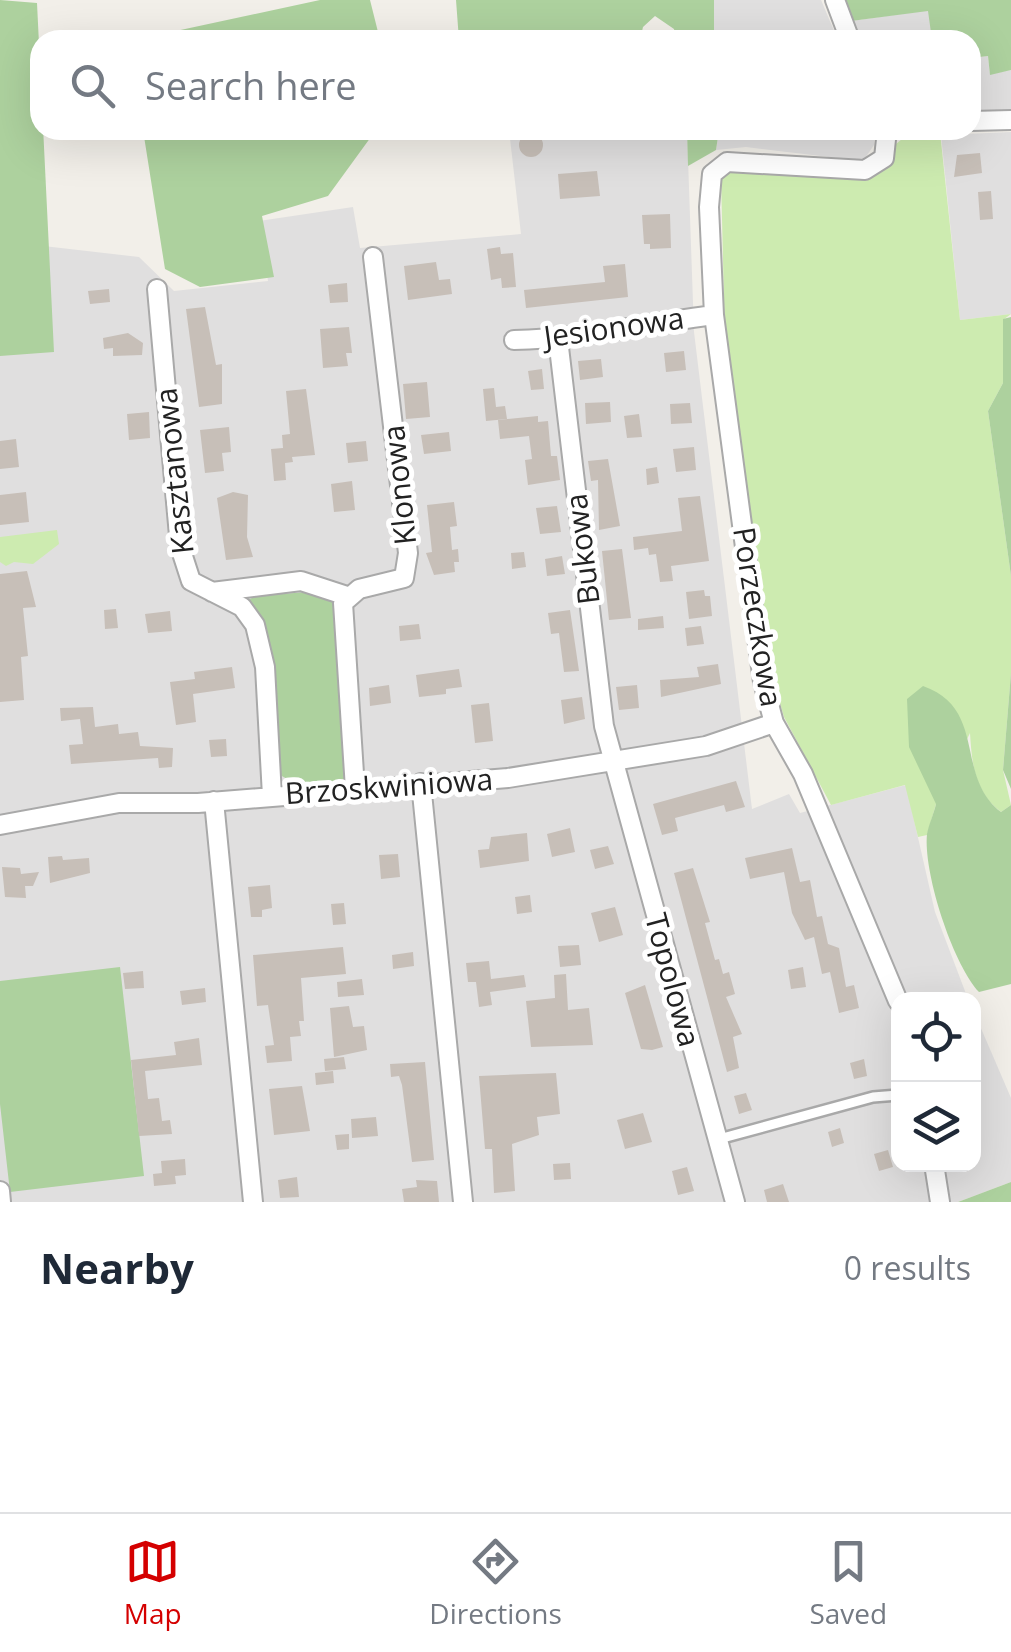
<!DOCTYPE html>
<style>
:root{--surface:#fff;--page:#f6f6f7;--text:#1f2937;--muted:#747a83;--line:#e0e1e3;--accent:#d40000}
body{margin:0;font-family:"Open Sans",sans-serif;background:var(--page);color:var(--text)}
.controls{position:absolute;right:30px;bottom:30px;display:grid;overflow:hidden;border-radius:20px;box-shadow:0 10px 40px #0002}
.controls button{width:90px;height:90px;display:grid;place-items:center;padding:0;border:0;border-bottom:2px solid var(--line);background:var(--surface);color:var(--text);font:50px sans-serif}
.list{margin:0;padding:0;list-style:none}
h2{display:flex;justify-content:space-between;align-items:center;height:130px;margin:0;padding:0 40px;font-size:42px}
h2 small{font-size:32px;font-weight:400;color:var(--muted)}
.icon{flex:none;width:55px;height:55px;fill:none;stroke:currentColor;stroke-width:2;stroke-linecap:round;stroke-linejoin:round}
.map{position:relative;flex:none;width:1011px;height:1202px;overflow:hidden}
.search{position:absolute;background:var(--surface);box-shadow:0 10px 40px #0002;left:30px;right:30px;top:30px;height:110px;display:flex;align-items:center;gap:25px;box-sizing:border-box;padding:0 35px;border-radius:30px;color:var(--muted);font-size:38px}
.sheet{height:310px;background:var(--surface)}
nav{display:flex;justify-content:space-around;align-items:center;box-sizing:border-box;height:140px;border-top:2px solid var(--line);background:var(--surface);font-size:28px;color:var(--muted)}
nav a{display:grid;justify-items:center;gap:5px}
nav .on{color:var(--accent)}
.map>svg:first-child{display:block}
.residential{fill:#e0dfdf}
.grass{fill:#cdebb0}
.forest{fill:#add19e}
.building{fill:#c7bfb8}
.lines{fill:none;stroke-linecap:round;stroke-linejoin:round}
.service-casing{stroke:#a9a9a9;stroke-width:14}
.minor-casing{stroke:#a9a9a9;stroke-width:22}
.service{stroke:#fff;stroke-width:9}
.minor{stroke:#fff;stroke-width:18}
.labels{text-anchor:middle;stroke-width:10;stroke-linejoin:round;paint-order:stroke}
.street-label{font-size:30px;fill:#222;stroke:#fff}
</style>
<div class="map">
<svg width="1011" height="1202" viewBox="0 0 1011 1202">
<rect width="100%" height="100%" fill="#f2efe9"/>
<path class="residential" d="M714 0H821L838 40H714Z
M929 10 932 40H858L851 21Z
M988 56 990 74 1011 70V110L971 112V58Z
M509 130H687L694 332 752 809 789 794 800 813 906 785 935 912 968 999H898V1164H974V1012L1011 1098V1182L958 1202H0V241L139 257 174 291 268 281 259 221 353 207 360 248 521 234Z
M719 130H875L874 145 865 158 854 160 746 147 716 150Z
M1011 132V314L960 320 941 135Z"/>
<path class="grass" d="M940 132 960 320 1011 314 1003 320V383L988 411 1011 576V673L1003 770 1011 805 1001 812C975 792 972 766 970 733L936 804 927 835 918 837 905 785 831 805 784 717 773 679 725 341 721 178 729 168 864 179 893 160 896 144 902 139Z
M57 530 59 544 33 564 14 562 6 566 0 562V537Z"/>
<path class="forest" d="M0 0 37 3 54 352 0 356Z
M320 0H370L380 40H134Z
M456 0H714V40H676L674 29 655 16 643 27 640 40H459Z
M844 0H1011V70L990 75 988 56 971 58V40H932L928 11 851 21Z
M143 130H376L328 196 262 216 274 277 200 287 165 269Z
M687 130H719L716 150 688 166Z
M1011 317V576L988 411 1003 383V319Z
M320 591 330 597 337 613 347 780 305 788 274 772V730L244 602 256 596Z
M1011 673V789L1003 770Z
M923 686C988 709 954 776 1001 812L1011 805V984L979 992C953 964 923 873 927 834 929 824 934 813 936 804L909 747 907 699Z
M120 967 144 1176 10 1192 0 1104V981Z
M1011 1182V1202H958Z"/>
<path class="building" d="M519 145a12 12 0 1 1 24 0a12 12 0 1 1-24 0Z
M980 153 982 173 954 177 957 155Z
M597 171 600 196 560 199 558 174Z
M991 191 993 219 980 220 978 192Z
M670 214 671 248 650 249V244H644L642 215Z
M500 247 501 254 513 253 516 287 502 288 501 278 491 280 487 249Z
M436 262 439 280 450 279 452 294 408 300 404 266Z
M625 264 628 297 526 308 524 290 605 282 603 266Z
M347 283 348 302 330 303 328 285Z
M109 289 110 302 90 304 88 291Z
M205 307 216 365 222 364V404L199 407 186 309Z
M349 327 352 353H346L348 366 323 368 320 329Z
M128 333 143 343 142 355 113 356V348L104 349 103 338Z
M684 351 686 370 666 372 664 353Z
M601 359 603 377 580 380 578 361Z
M542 369 544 389 531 390 528 371Z
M427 382 430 417 406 419 403 384Z
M494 388 496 407 505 406 507 419 486 421 483 389Z
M306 389 315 455 292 457 293 462 285 463 286 480 274 481 271 449 283 448 282 435 290 434 286 391Z
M610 402 611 422 586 424 585 403Z
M690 403 692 423 671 424 670 404Z
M149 412 150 438 129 440 127 414Z
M639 414 642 437 627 438 624 416Z
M538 416V422L548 421 551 456H557L560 480 528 485 525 460 532 459 529 436 500 439 498 420Z
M229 427 231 452 222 453 224 471 205 473 200 430Z
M449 432 451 451 424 454 421 435Z
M16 439 19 467 0 469V441Z
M366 441 368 461 348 463 346 443Z
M694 447 696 470 676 472 673 449Z
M608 459 620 526 599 530 598 480 591 481 588 461Z
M657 467 659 483 647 485 646 469Z
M352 481 355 510 334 512 331 484Z
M26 492 29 522 0 525V495Z
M233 492 248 495 247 537 253 557 226 560 217 498Z
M700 496 709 561 671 566 673 581 660 582 656 554 649 555 648 548 634 550 633 537 682 531 678 498Z
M454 502 457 526 450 527 452 550 458 549 459 562H454L455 572 434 575 426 553 432 552 427 505Z
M557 506 561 532 540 534 536 508Z
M622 549 631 618 609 620 602 551Z
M524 552 526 567 512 569 511 553Z
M562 556 565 574 547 576 545 559Z
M27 571 36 607 23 608 28 656 21 657 24 700 0 702V574Z
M704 590 705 596H710L712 616 689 619 686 592Z
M116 609 118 628 105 629 104 610Z
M570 610 579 671 564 672 559 633 551 634 548 613Z
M170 611 172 631 148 633 145 614Z
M663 616 664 628 638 630V619Z
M419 624 421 639 400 641 399 626Z
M701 626 704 644 687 646 685 628Z
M718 664 721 684 661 697 660 680 699 677 697 667Z
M232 667 235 688 193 694 196 722 176 725 170 682 195 679 194 672Z
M459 669 462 687 446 689V694L419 697 416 675Z
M389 685 391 703 370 706 369 688Z
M637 685 639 708 619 710 616 687Z
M582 697 585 719 564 724 561 700Z
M489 703 493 741 475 743 471 705Z
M93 707 95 727 118 724 119 734 138 732 140 746 173 748 172 767 159 768 158 758 71 764 69 745 83 744 80 719 61 721 60 708Z
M226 739 227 756 211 757 209 740Z
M736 781 745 807 726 812 724 805 675 818 678 831 662 835 653 804Z
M570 828 575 852 552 857 547 834Z
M527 833 529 861 480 868 478 850 489 849 491 837Z
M608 846 614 864 595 869 590 850Z
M792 848 800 882 810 880 817 917 822 916 828 944 839 948 846 987 854 985 859 1008 839 1013 830 972 822 974 814 937 805 940 792 913 784 872 750 879 745 858Z
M398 854 400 877 381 879 379 855Z
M62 856 63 860 89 858 90 873 50 883 48 857Z
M2 867 20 868 21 874 39 872 33 886H25L26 898 5 897Z
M693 868 710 922 705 923 715 960 719 959 723 974 729 972 735 994 726 997 742 1034 733 1037 739 1068 727 1072 674 873Z
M270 885 272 908 262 910V917H251L248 887Z
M530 895 532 912 517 914 515 897Z
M344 903 346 924 333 925 331 904Z
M615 907 623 935 599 942 591 913Z
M579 945 581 965 560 967 558 946Z
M343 947 346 974 301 978 304 1021H299L301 1036 290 1037 292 1061 267 1063 265 1046 274 1045 268 1005 257 1006 253 955Z
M413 952 414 966 393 969 392 955Z
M489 961 491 979 524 975 526 987 490 992 492 1005 479 1007 476 982H468L466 963Z
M803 967 806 987 791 989 788 970Z
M143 971 144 988 125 989 123 973Z
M566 974 568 1010 589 1008 593 1045 531 1047 526 1001 555 998 554 975Z
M362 979 364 995 338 997 337 982Z
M645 985 663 1047 652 1050 641 1049 625 993Z
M205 988 206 1002 182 1005 180 991Z
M349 1006 353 1027 364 1026 367 1050 334 1057 330 1008Z
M199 1038 202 1065 145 1071 148 1099 159 1098 162 1121 170 1120 172 1134 139 1136 131 1060 176 1055 174 1042Z
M344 1057 346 1069 325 1071 324 1059Z
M864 1059 867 1076 854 1079 850 1063Z
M425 1062 434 1160 412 1162 402 1085 399 1076 391 1077 390 1064Z
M333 1071 334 1083 316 1085 315 1073Z
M556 1073 560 1114 537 1117 539 1135 512 1144 515 1191 494 1193 492 1149H485L479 1076Z
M302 1086 310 1131 274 1135 269 1089Z
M746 1093 752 1110 739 1114 734 1096Z
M643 1113 652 1142 625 1149 617 1120Z
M376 1117 378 1136 352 1138 351 1119Z
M840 1128 844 1143 832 1147 828 1132Z
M349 1134V1149L337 1150 335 1135Z
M888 1150 893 1167 879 1171 874 1154Z
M185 1159 186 1175 175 1176 176 1184 154 1186 153 1174 162 1173 161 1161Z
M570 1163 571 1179 554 1180 553 1164Z
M687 1167 694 1191 678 1195 672 1171Z
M297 1177 299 1197 280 1198 278 1180Z
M416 1180 437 1181 439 1202H404L402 1189 417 1187Z
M783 1184 789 1202H767L764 1190Z"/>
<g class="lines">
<g class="service-casing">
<path id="service" d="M719 1139 873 1097 898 1095"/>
</g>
<g class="minor-casing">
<path id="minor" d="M835 0 850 40
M971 121 1011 120
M887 130 884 158 865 170 727 162 712 174 709 207 714 315 763 682 774 723 803 774 898 1001
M157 289 180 547 191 581 242 607 255 625 265 667 272 796
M558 339 604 726 735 1202
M514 340C580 339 648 323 714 315
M212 592 301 581 347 596
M421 783 463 1202
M355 789 343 603 359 589 404 578 408 553 373 257
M214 801 253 1202
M0 825 119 803H198L508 778 706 746 774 723
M934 1164 940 1202
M0 1191 1 1202"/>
</g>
<use href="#service" class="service"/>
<use href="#minor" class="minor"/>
</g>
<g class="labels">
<g class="street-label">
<text transform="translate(614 328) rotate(-8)" y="10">Jesionowa</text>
<text transform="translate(175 471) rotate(-96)" y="10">Kasztanowa</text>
<text transform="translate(400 485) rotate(-96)" y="10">Klonowa</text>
<text transform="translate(583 549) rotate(-97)" y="10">Bukowa</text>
<text transform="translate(757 617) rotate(81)" y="10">Porzeczkowa</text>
<text transform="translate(389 787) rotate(-4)" y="10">Brzoskwiniowa</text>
<text transform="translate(672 980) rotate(75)" y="10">Topolowa</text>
</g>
</g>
</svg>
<div class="controls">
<button><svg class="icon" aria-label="locate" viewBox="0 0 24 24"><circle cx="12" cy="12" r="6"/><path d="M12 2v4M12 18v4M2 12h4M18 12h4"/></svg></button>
<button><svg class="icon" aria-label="layers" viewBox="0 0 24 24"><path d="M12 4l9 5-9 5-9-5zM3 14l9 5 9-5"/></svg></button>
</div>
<div class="search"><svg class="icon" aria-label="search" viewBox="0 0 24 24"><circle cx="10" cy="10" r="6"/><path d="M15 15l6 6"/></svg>Search here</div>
</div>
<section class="sheet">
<h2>Nearby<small>0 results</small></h2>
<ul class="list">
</ul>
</section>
<nav>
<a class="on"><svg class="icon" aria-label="map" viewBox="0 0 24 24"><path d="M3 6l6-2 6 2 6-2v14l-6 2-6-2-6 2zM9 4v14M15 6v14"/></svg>Map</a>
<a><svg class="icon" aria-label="directions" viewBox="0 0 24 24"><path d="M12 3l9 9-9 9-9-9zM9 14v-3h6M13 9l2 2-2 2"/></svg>Directions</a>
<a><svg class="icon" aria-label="saved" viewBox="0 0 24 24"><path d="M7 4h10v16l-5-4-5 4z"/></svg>Saved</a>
</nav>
